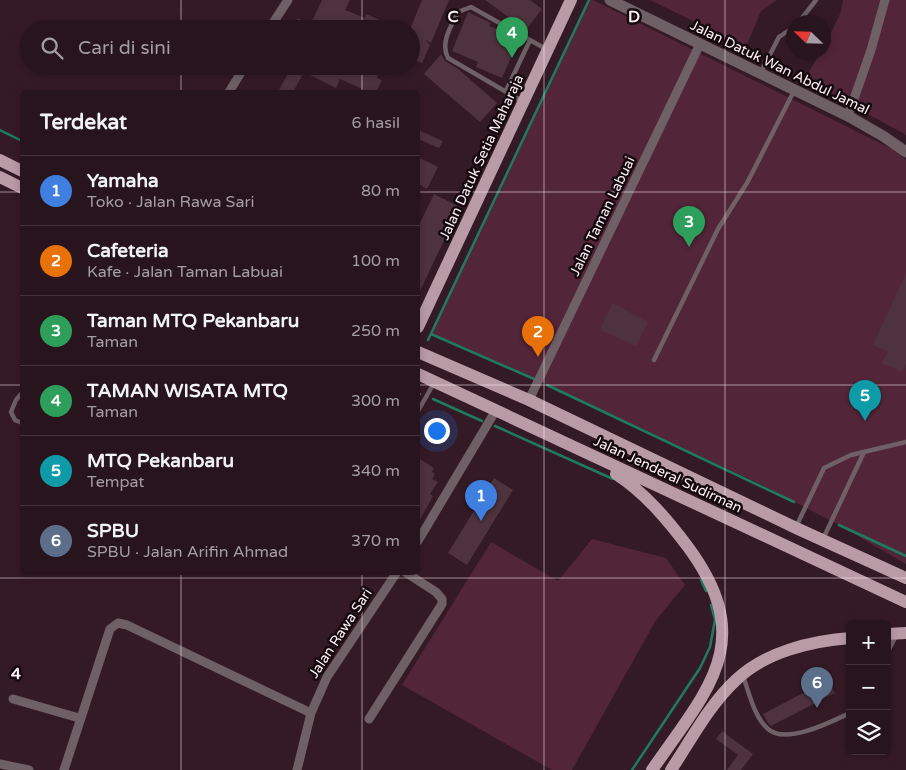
<!DOCTYPE html>
<html lang="id">
<meta charset="utf-8">
<style>
:root{--surface:#27141c;--page:#2f1d25;--text:#f1f3f6;--muted:#a49ea3;--line:#43333b;--accent:#ea580c}
body{margin:0;font-family:"Varela Round",sans-serif;background:var(--page);color:var(--text)}
.controls{position:absolute;right:15px;bottom:15px;display:grid;overflow:hidden;border-radius:8px;box-shadow:0 2px 8px #0003}
.controls button{width:45px;height:45px;display:grid;place-items:center;padding:0;border:0;border-bottom:1px solid var(--line);background:var(--surface);color:var(--text);font:25px sans-serif}
.compass{position:absolute;left:786px;top:15px;width:45px;height:45px;border-radius:50%;background:var(--surface);box-shadow:0 2px 8px #0003;rotate:293deg}
.you{position:absolute;left:436px;top:430px;width:18px;height:18px;margin:-12px;border:4px solid #fff;border-radius:50%;background:#1a73e8;box-shadow:0 0 0 8px #1a73e833}
.badge{display:grid;place-items:center;width:32px;height:32px;border-radius:50%;background:var(--accent);color:#fff;font-size:16px;font-weight:700}
.pin{position:absolute;translate:-50% -41px;filter:drop-shadow(0 1px 2px #0008)}
.pin::after{content:'';position:absolute;top:26px;width:18px;height:15px;background:inherit;clip-path:polygon(0 0,100% 0,50% 100%)}
.list{margin:0;padding:0;list-style:none}
h2{display:flex;justify-content:space-between;align-items:center;height:65px;margin:0;padding:0 20px;font-size:21px}
h2 small{font-size:16px;font-weight:400;color:var(--muted)}
.list li{display:grid;grid-template-columns:32px 1fr auto;gap:15px;align-items:center;box-sizing:border-box;height:70px;padding:0 20px;border-top:1px solid var(--line)}
.list b{display:block;font-size:19px;white-space:nowrap}
.list p{margin:0;font-size:16px;white-space:nowrap;color:var(--muted)}
.list em{font-size:16px;font-style:normal;color:var(--muted)}
.icon{flex:none;width:28px;height:28px;fill:none;stroke:currentColor;stroke-width:2;stroke-linecap:round;stroke-linejoin:round}
.map{position:relative;flex:none;width:906px;height:770px;overflow:hidden}
.search{position:absolute;background:var(--surface);box-shadow:0 2px 8px #0003;left:20px;top:20px;width:400px;height:55px;display:flex;align-items:center;gap:12px;box-sizing:border-box;padding:0 18px;border-radius:28px;color:var(--muted);font-size:19px}
.panel{position:absolute;background:var(--surface);box-shadow:0 2px 8px #0003;left:20px;top:90px;width:400px;height:485px;border-radius:8px}
.map>svg:first-child{display:block}
.green{fill:#532539}
.lines{fill:none;stroke-linecap:round;stroke-linejoin:round}
.stream{stroke:#1e7b5e;stroke-width:2.5}
.building{fill:#4e323d}
.service{stroke:#6e6064;stroke-width:4.5}
.minor{stroke:#6e6064;stroke-width:9}
.tertiary{stroke:#6e6064;stroke-width:11}
.primary{stroke:#b99ba6;stroke-width:12}
.grid{fill:none;stroke:#feeff4;stroke-width:1;stroke-opacity:0.55}
.labels{text-anchor:middle;stroke-width:5;stroke-linejoin:round;paint-order:stroke}
.street-label{font-size:14px;fill:#feeff4;stroke:#14090d}
.grid-label{font-size:16px;text-anchor:middle;font-weight:bold;fill:#feeff4;stroke:#14090d;stroke-width:5;stroke-linejoin:round;paint-order:stroke}
</style>
<div class="map">
<svg width="906" height="770" viewBox="0 0 906 770">
<rect width="100%" height="100%" fill="#341a25"/>
<path class="green" d="M589 0H593L892 149 906 160V564L839 525 764 486 550 386 431 334Z
M650 0H777L761 11 746 47Z
M843 0H906V135L805 79 820 53 824 52V47L841 12Z
M592 539 666 558 685 585 656 620 572 770H552L402 685 491 542 558 581Z"/>
<g class="lines">
<path class="stream" d="M0 130 22 141
M431 334 534 379
M428 340 589 0
M547 385 794 502
M418 393 420 394
M433 399 482 421
M495 426 613 479
M839 525 906 556
M701 580 706 591
M632 770 700 668 710 647 715 620 711 605"/>
</g>
<path class="building" d="M322 0H350L345 10 365 18 366 14 401 29H329L312 21Z
M422 0H449L431 43 425 40 430 45 422 63 411 59 410 29Z
M485 0H530L542 9 526 30Z
M468 12 491 23 489 26 519 39 502 78 476 67 478 62 452 51Z
M297 18 323 29H293Z
M441 54 445 61 457 68 497 103 480 122 424 74Z
M292 66H382L377 78 382 80 376 92H369L340 79 336 88 304 72 293 92H278Z
M418 130 443 141 439 148 418 139Z
M418 157 438 167 427 189 418 184Z
M434 194 460 207 418 295V227Z
M906 273V364L902 372 882 363 888 352 873 345Z
M612 303 648 322 636 346 600 330Z
M420 459 434 468 432 472 435 474 432 479 438 482 430 494 433 496 418 523V463Z
M494 478 513 490 467 565 448 553Z
M828 680 835 693 771 726 768 723 763 714Z
M722 731 753 754 741 770H727L738 755 716 739Z"/>
<g class="lines">
<path class="service" d="M799 22 816 0
M761 72 779 37 794 27
M506 91 530 40
M522 101 448 58C440 43 451 26 458 12L471 7 546 49
M654 360 718 229 747 183 794 91
M22 393 16 400 11 412 15 420 22 423
M418 411 434 383
M796 527 824 468 851 455 906 442
M823 539 864 452
M887 653 896 636
M743 676C749 692 754 717 768 729 786 745 831 722 850 713"/>
<path class="minor" d="M269 29 288 0
M229 92 245 66
M848 116 871 50 885 0
M529 400 700 44
M418 541 496 410
M13 699 79 718
M369 719 442 604V599L436 592 405 572
M0 764 29 770
M64 770 110 629 118 623 127 625 311 713
M297 770 311 713 327 677 397 572"/>
<path class="tertiary" d="M610 0 848 116 883 136 906 152"/>
<path class="primary" d="M0 160 22 171
M0 177 22 188
M418 327 571 0
M418 352 529 400 796 528 906 578
M418 374 906 602
M616 474C645 493 667 519 688 547 758 642 708 689 652 770
M887 634 906 633
M671 770C691 740 709 705 736 680 765 652 811 641 850 638"/>
</g>
<path class="grid" d="M181 0V29M362 0V29M544 0V770M725 0V770M181 66V92M362 66V92M0 192H22M418 192H906M0 385H22M418 385H906M181 572V770M362 572V770M0 578H906"/>
<g class="labels">
<g class="street-label">
<text transform="translate(780 67) rotate(26)" y="5">Jalan Datuk Wan Abdul Jamal</text>
<text transform="translate(481 157) rotate(-65)" y="5">Jalan Datuk Setia Maharaja</text>
<text transform="translate(602 216) rotate(-64)" y="5">Jalan Taman Labuai</text>
<text transform="translate(668 474) rotate(25)" y="5">Jalan Jenderal Sudirman</text>
<text transform="translate(340 633) rotate(-57)" y="5">Jalan Rawa Sari</text>
</g>
</g>
<g class="grid-label">
<text x="453" y="22">C</text>
<text x="634" y="22">D</text>
<text x="16" y="679">4</text>
</g>
</svg>
<div class="controls">
<button>+</button>
<button>−</button>
<button><svg class="icon" aria-label="layers" viewBox="0 0 24 24"><path d="M12 4l9 5-9 5-9-5zM3 14l9 5 9-5"/></svg></button>
</div>
<svg class="compass" viewBox="-18 -18 36 36"><path d="M0-13l5 13h-10z" fill="#e53935"/><path d="M0 13l5-13h-10z" fill="#a49ea3"/></svg>
<div class="you"></div>
<div class="pin badge" style="left:481px;top:521px;background:#3f7fe0">1</div>
<div class="pin badge" style="left:538px;top:357px;background:#e8710a">2</div>
<div class="pin badge" style="left:689px;top:247px;background:#2e9e5b">3</div>
<div class="pin badge" style="left:512px;top:58px;background:#2e9e5b">4</div>
<div class="pin badge" style="left:865px;top:421px;background:#0f9aa8">5</div>
<div class="pin badge" style="left:817px;top:708px;background:#5c6f8a">6</div>
<div class="search"><svg class="icon" aria-label="search" viewBox="0 0 24 24"><circle cx="10" cy="10" r="6"/><path d="M15 15l6 6"/></svg>Cari di sini</div>
<section class="panel">
<h2>Terdekat<small>6 hasil</small></h2>
<ul class="list">
<li><span class="badge" style="background:#3f7fe0">1</span><div><b>Yamaha</b><p>Toko · Jalan Rawa Sari</p></div><em>80 m</em></li>
<li><span class="badge" style="background:#e8710a">2</span><div><b>Cafeteria</b><p>Kafe · Jalan Taman Labuai</p></div><em>100 m</em></li>
<li><span class="badge" style="background:#2e9e5b">3</span><div><b>Taman MTQ Pekanbaru</b><p>Taman</p></div><em>250 m</em></li>
<li><span class="badge" style="background:#2e9e5b">4</span><div><b>TAMAN WISATA MTQ</b><p>Taman</p></div><em>300 m</em></li>
<li><span class="badge" style="background:#0f9aa8">5</span><div><b>MTQ Pekanbaru</b><p>Tempat</p></div><em>340 m</em></li>
<li><span class="badge" style="background:#5c6f8a">6</span><div><b>SPBU</b><p>SPBU · Jalan Arifin Ahmad</p></div><em>370 m</em></li>
</ul>
</section>
</div>
